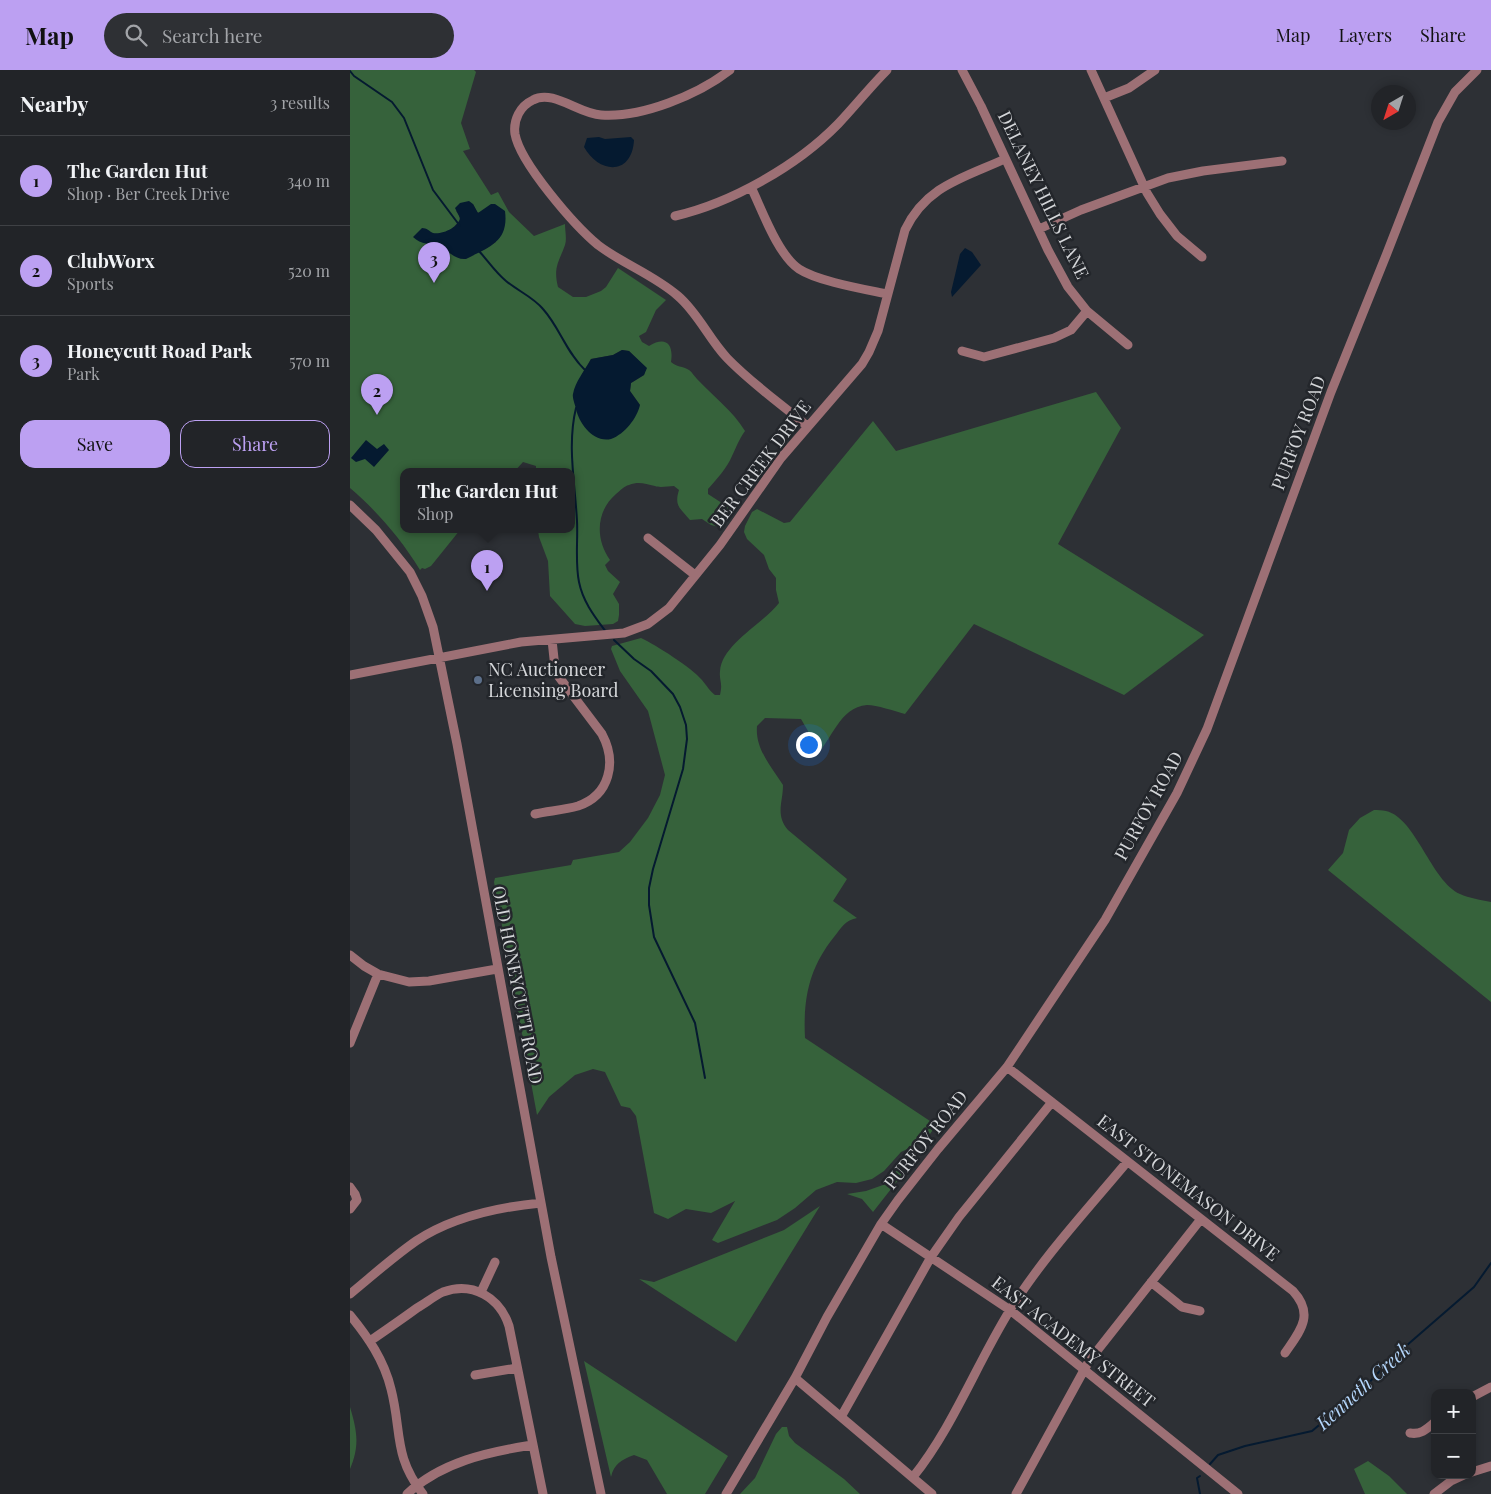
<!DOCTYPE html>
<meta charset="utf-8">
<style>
:root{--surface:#222428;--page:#2e3034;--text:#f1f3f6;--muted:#a2a4a8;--line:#3f4145;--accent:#bca0f2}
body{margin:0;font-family:"Playfair Display",serif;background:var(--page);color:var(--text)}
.controls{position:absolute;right:15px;bottom:15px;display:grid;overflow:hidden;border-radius:10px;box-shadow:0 2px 8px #0003}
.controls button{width:45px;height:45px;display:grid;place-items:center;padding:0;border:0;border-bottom:1px solid var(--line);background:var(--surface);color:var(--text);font:25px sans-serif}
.compass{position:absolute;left:1021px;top:15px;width:45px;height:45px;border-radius:50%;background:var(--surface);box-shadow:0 2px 8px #0003;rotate:219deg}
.you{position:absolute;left:458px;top:674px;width:18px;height:18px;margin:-12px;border:4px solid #fff;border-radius:50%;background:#1a73e8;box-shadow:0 0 0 8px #1a73e833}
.badge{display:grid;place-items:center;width:32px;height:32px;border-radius:50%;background:var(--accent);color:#111;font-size:16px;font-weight:700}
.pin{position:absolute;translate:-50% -41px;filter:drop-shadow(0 1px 2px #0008)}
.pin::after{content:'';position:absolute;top:26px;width:18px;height:15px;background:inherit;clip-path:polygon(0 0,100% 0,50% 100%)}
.popup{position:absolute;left:50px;top:398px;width:175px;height:65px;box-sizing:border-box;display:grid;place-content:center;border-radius:10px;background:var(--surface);filter:drop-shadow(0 1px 4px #0005);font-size:16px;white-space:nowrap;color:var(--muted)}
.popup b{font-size:19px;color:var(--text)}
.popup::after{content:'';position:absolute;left:50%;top:100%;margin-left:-10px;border:10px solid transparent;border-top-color:var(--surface)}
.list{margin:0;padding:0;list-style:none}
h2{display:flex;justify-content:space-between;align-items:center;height:65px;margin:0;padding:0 20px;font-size:21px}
h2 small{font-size:16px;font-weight:400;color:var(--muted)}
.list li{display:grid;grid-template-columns:32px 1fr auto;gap:15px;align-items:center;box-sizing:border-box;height:90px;padding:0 20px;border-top:1px solid var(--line)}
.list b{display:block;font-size:19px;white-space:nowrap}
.list p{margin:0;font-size:16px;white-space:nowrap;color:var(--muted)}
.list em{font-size:16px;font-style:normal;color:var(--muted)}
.actions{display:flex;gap:10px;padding:15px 20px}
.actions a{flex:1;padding:11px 0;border:1px solid var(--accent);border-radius:15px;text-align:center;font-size:18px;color:var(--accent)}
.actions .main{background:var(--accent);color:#111}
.icon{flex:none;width:28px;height:28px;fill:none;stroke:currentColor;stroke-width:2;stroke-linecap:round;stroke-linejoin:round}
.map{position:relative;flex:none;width:1141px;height:1424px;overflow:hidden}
header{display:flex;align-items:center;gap:30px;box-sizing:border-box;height:70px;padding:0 25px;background:var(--accent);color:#111}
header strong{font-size:24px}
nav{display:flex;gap:28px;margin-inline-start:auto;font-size:18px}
.search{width:350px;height:45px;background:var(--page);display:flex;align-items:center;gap:12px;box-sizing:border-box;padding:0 18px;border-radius:28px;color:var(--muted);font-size:19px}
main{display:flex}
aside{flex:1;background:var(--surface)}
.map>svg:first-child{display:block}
.green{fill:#36623b;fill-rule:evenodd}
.water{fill:#051a30}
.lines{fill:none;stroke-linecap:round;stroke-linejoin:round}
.stream{stroke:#051a30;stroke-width:2}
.minor{stroke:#9d7075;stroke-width:9}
.service-dot{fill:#5c6f8a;stroke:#23262b;stroke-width:2}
.labels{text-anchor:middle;stroke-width:5;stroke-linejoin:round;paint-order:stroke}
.street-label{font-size:18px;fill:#d4d6d9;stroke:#23262b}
.poi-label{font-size:18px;fill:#d4d6d9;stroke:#23262b;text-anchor:start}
.water-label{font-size:19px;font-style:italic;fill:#b4d6fb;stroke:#23262b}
</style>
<header>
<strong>Map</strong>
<div class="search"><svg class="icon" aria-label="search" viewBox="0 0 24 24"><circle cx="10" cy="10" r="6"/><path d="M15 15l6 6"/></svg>Search here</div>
<nav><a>Map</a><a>Layers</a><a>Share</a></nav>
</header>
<main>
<aside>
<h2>Nearby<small>3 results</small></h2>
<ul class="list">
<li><span class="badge">1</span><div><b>The Garden Hut</b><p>Shop · Ber Creek Drive</p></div><em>340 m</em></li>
<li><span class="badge">2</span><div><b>ClubWorx</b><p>Sports</p></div><em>520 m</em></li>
<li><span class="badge">3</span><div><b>Honeycutt Road Park</b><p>Park</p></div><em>570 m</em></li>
</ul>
<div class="actions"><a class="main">Save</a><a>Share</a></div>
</aside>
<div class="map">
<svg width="1141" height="1424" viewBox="0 0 1141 1424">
<rect width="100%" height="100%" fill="#2d3035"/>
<path class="green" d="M0 0H124L126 2 111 53 120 79 113 81 141 125 148 122 159 142 184 166 215 154C215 161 217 169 215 175 209 192 203 197 208 217L223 227H236L251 221 256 217 268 198 316 230 306 240 296 262 289 266 292 272 299 276C315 266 324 273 321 292 326 297 333 296 339 300 342 302 344 306 347 309 363 326 383 341 395 361 388 371 387 376 382 386 377 398 367 409 358 419V424L381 439 380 446 369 457 361 455 352 449 340 450C330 438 324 436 329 420L324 416C318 416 310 418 305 416 295 414 289 411 279 415 274 416 270 421 266 424 246 441 245 469 260 490L255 495 258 501 270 512 263 524 269 534V545L268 551 263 554 235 556 225 554 200 526 198 491 189 467 188 460H221V402H186V396L173 392 164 402H53V460H110L81 496 75 499 72 498 70 500C51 469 28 442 0 418ZM123 134 127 142 130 143 133 141 146 172 130 182 103 158 110 150 109 145 106 141ZM272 280 279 281 296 298 294 305 281 313 280 321 290 335 231 306 241 289 263 285Z
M746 322 771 358 708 474 854 565 774 625 624 554 555 644C544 641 527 635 517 635 489 637 482 671 465 686L462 681 458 661 451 649 415 648 407 656C405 679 421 696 433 715 433 733 425 744 438 760L497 809 483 831 507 848C494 851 492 857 484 867 459 898 453 929 455 968L586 1055 576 1070 551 1082 534 1101 522 1109 506 1113 487 1112 466 1120 445 1138 427 1150 368 1173 362 1170 385 1131 361 1143 336 1139 318 1149 304 1143 286 1046 280 1038 271 1036 255 1002 243 999 225 1005 199 1027 187 1045 144 812 145 808 221 795 223 790 269 782 280 772 298 748 310 725 315 705 298 641 270 601 261 579 262 576 291 568C306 575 342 598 352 610 357 616 359 620 365 625H370C373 612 369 611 370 601 372 574 414 553 429 533L426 520V508L419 499 414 485 397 469 394 462 395 456 402 442 407 439 434 453 440 452 523 351 546 381Z
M1024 740C1028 740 1032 740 1036 741 1066 748 1081 811 1110 824 1119 828 1131 830 1141 832V932L978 800 993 783 999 760 1010 748Z
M570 1082 523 1142 512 1129 497 1124 516 1121 533 1115 558 1089Z
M470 1136 386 1272 289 1209 304 1212 434 1160Z
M234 1291 378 1386 355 1424H317L297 1390 284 1385C271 1390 264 1394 261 1407Z
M0 1337C7 1361 10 1375 0 1399Z
M432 1357H437L439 1366 445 1373 494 1409 510 1424H390L405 1408 426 1364Z
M1018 1391 1039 1406 1057 1424H1015L1004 1399Z"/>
<path class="water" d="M249 67 255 69 281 67 284 70C282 106 249 104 234 77L237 68Z
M119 131 123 134 128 143 141 134H145L155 141C159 172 139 177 116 189 105 190 99 181 90 177 81 173 71 175 63 167L72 158C77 158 79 161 83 163 92 165 109 157 110 148L105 138 110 133Z
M615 178 622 182 631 195 602 227 601 222 610 184Z
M272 280 279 281 297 298 294 305 281 313 280 321 290 335C287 348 275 364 261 369 243 373 229 353 226 339 225 334 222 328 223 324 225 312 235 300 241 289L263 285Z
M16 370 27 379 34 374 39 380 24 397 15 389 6 392 1 388Z"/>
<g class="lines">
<path class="stream" d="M0 1 4 6 42 32 54 48 83 120 110 156
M129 181C138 191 146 203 156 211 168 221 183 227 193 239 210 258 216 282 235 300V301
M226 338C217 375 225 413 227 451 228 471 225 493 229 512 233 532 245 547 256 562
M264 570 284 589 301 601 323 624 330 637 336 655 337 669 333 699 303 799 299 818V835L304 867 345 953 355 1008
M860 1394 868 1385 895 1376 962 1361 1015 1317 1041 1289 1124 1217 1141 1193
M850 1406 847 1408 850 1424"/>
<path class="minor" d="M380 0C348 25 291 48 251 45 229 44 203 19 183 30 170 36 163 50 165 64 170 93 225 156 248 175 273 194 304 205 328 226 348 243 359 269 377 288 401 313 431 334 457 356
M612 0 631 36 698 180 718 217 737 241 778 275
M741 0 797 123 810 144 827 166 852 187
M754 28 779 18 805 0
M401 117C412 140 428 185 449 199 467 211 513 219 537 224
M325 146C381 133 447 96 488 54 505 36 520 17 537 0
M689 159 731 140 818 108 853 101 932 91
M612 281 634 287 704 268 721 260 737 241
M0 435 26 460 60 502 72 526 83 557 107 674 201 1187 251 1424
M298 468 345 505
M0 605 171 572 274 563 298 554 319 538 370 475 431 388 512 294 519 282 528 261 555 160C576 116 613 108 655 89
M185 744C199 741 214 740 228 736 260 725 267 692 252 664L209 607 205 598 202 570
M0 885 14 896 28 904 59 912 79 911 147 899
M0 973 28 904
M657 997 943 1221C965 1245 950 1261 935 1283
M0 1117 5 1124 7 1130 0 1139
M531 1154 660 1240 888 1424
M801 1212 832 1237 850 1241
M131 1222 145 1192
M0 1224C22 1206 43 1187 66 1171 102 1147 149 1137 191 1133
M0 1245C18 1267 34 1290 41 1319 52 1361 43 1386 73 1424
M20 1271C36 1260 52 1249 67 1238 76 1233 84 1226 93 1222 123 1211 150 1228 159 1256L193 1424
M125 1305 167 1298
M445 1308 582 1424
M1122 1327 1141 1317
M491 1347 581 1187 609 1147 702 1032
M1060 1363C1071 1365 1077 1359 1085 1352
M1122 1402 1141 1396
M563 1407C603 1357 626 1295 660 1240 693 1187 737 1140 777 1092
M57 1424C91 1392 138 1382 182 1375
M376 1424 445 1308 477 1247 531 1154 548 1130 588 1079 657 997 755 850 827 723 857 659 981 322 1037 183 1088 52 1105 22 1127 0
M666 1424 739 1291 851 1149
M1084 1424 1101 1411 1114 1405"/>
</g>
<circle class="service-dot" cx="128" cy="610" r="5"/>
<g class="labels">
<g class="street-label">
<text transform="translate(693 125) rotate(64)" y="6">DELANEY HILLS LANE</text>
<text transform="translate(949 363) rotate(-69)" y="6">PURFOY ROAD</text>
<text transform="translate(411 394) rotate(-53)" y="6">BER CREEK DRIVE</text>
<text transform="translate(799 736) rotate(-61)" y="6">PURFOY ROAD</text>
<text transform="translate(167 915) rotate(79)" y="6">OLD HONEYCUTT ROAD</text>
<text transform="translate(576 1070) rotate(-51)" y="6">PURFOY ROAD</text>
<text transform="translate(838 1118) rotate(38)" y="6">EAST STONEMASON DRIVE</text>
<text transform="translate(723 1272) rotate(38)" y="6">EAST ACADEMY STREET</text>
</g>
<g class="poi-label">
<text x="138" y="606">NC Auctioneer<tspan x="138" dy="21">Licensing Board</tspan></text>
</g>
<g class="water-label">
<text transform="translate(1013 1316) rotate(-42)" y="7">Kenneth Creek</text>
</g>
</g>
</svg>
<div class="controls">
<button>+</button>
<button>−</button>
</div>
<svg class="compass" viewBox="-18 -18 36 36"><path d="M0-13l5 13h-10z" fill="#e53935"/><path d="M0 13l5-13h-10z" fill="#a2a4a8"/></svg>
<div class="you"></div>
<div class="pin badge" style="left:137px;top:521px">1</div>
<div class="popup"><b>The Garden Hut</b>Shop</div>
<div class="pin badge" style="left:27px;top:345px">2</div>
<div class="pin badge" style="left:84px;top:213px">3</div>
</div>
</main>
